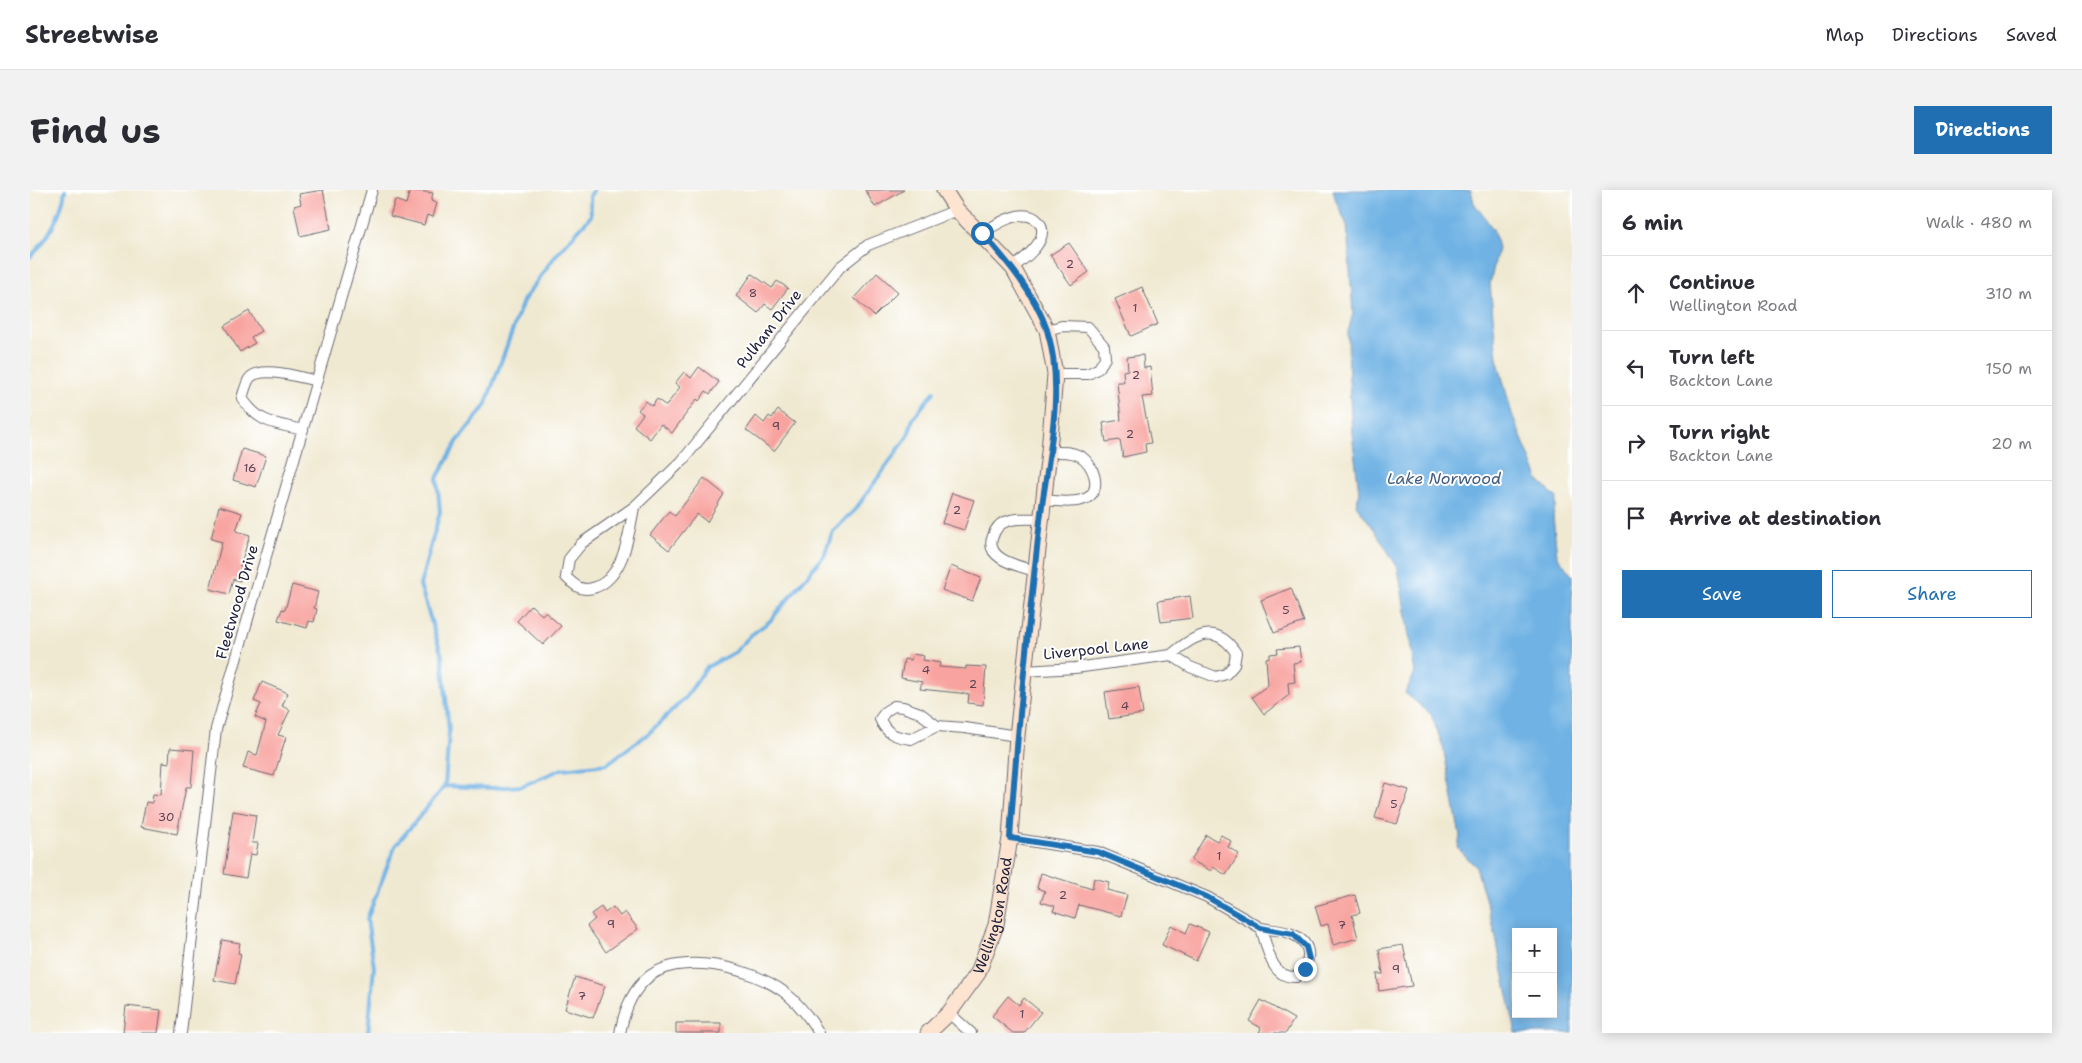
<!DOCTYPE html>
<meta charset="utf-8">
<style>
:root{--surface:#fff;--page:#f2f2f3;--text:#2b2b33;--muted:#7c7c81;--line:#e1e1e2;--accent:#1f6fb2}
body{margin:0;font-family:"Shantell Sans",sans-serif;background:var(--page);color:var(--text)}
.controls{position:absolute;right:15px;bottom:15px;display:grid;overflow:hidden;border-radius:0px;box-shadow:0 2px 12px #0003}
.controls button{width:45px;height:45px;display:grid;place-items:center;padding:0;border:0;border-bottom:1px solid var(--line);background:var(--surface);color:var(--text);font:25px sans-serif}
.stop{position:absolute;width:15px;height:15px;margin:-11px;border:4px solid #1f6fb2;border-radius:50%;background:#fff}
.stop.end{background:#1f6fb2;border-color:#fff;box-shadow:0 1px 5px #0008}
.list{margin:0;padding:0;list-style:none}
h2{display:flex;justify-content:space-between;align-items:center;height:65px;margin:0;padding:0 20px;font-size:21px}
h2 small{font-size:16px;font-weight:400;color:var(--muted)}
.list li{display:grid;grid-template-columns:32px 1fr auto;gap:15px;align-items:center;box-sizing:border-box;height:75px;padding:0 20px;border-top:1px solid var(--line)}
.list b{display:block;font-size:19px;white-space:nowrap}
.list p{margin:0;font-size:16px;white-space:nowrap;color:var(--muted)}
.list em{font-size:16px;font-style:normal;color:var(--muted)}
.actions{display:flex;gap:10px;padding:15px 20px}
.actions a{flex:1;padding:11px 0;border:1px solid var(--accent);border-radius:0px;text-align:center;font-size:18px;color:var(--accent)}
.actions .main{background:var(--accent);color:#fff}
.icon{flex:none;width:28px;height:28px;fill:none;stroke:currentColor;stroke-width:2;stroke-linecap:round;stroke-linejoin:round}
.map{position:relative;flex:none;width:1542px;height:843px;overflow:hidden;border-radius:0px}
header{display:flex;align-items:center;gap:30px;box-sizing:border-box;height:70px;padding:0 25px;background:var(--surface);border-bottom:1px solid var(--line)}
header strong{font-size:24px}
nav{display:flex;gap:28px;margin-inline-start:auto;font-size:18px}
.intro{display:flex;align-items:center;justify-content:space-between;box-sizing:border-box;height:120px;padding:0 30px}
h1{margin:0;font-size:35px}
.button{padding:12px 22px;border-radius:0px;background:var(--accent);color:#fff;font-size:18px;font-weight:700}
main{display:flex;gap:30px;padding:0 30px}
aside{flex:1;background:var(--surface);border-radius:0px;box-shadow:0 2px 12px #0003}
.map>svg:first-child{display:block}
.water{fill:#6fb2e4;stroke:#486a90;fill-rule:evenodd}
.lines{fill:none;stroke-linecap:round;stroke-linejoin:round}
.stream{stroke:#6fb2e4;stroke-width:4}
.building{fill:#f8a39f}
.street-casing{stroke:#6a6870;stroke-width:12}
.secondary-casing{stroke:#6a6870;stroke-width:17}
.street{stroke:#fff;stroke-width:10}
.secondary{stroke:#fde4d1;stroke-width:15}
.route{stroke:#1f6fb2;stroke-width:6}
.labels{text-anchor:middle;stroke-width:4;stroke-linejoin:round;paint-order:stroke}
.number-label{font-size:12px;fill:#584254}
.street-label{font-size:15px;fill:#22223b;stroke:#fff}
.water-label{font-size:16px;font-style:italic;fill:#415c7f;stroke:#fff}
</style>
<header>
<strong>Streetwise</strong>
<nav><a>Map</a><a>Directions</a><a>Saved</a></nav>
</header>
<div class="intro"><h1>Find us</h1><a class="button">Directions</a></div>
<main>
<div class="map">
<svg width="1542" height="843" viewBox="0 0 1542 843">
<rect width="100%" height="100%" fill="#fff"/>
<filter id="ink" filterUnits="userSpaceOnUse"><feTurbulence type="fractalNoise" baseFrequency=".02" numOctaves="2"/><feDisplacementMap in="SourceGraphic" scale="10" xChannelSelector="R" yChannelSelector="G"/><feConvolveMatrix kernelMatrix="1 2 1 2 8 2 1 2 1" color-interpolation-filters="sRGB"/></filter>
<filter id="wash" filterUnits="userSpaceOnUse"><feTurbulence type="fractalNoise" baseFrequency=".0096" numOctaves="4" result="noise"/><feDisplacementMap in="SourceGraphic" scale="20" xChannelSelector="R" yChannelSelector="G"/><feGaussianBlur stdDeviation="1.12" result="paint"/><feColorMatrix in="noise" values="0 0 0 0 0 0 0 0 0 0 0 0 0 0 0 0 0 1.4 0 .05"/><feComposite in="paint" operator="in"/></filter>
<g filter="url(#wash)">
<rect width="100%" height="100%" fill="#f0e9d1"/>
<path class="water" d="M1303 0H1441L1444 13 1463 39 1468 58 1460 94 1467 168 1482 224 1509 291 1527 308 1523 326 1527 366 1542 385V843H1486L1464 739 1446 677 1428 658 1430 646 1413 557 1401 524 1375 503 1385 483 1368 378 1344 339 1326 315 1329 302 1322 243 1319 191 1318 142 1323 123 1317 35 1306 11ZM1486 742H1523V824H1486Z"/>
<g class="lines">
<path class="stream" d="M0 67C17 51 32 24 35 0
M415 596 462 598 492 596 532 579 577 574 619 543 656 507 677 477 705 462 721 445 740 431 794 365 803 341 825 320 878 246 883 228 904 202
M338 843 344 777 337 729 365 656 415 596 419 541 412 466 390 395 410 322 407 288 427 252 455 216 493 111 525 66 561 26 560 6 563 0"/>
</g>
<g id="blocks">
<path class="building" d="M293 0 301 39 270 46 264 16 271 14 269 4Z
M380 0 403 3 401 11 407 13 403 27 397 25 394 35 360 26 365 10 376 14Z
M835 0H874L845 17Z
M1039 53 1059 82 1041 95 1020 65Z
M847 83 868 102 844 126 824 108Z
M722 84 742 98 747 91 758 98 742 119 735 114 728 123 706 106Z
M1112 97 1128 134 1101 146 1085 109Z
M219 121 231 141 221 147 225 153 210 162 194 136Z
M1113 165 1114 178 1120 177 1123 206 1112 207 1121 253 1115 254 1116 262 1093 267 1090 250 1076 252 1073 233 1091 230 1087 192H1094L1093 181 1098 180 1097 167Z
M669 177 689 192 680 204 676 201 669 211 667 209 642 243 631 234 620 249 604 236 613 224 608 220 616 211 622 216 627 209 636 216 650 197 645 193 654 182 661 188Z
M748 220 765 233 744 261 716 240 726 226 734 233 739 226 742 228Z
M212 259 236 266 226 297 203 290Z
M674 288 694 304 677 332 667 324 639 360 620 345 639 321 645 326Z
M922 303 944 310 934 340 912 333Z
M189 316 212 323 206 341 220 345 210 376 213 377 210 391 203 389 199 404 180 399 192 352 181 349Z
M921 376 951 388 942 411 912 400Z
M262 395 288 402 284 418 287 419 284 432 279 431 277 438 248 430 252 419 255 420Z
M1261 398 1274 432 1244 443 1231 410Z
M1160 406 1163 428 1131 432 1128 411Z
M501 415 512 425 515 422 531 436 513 455 487 431Z
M1269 457 1271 472 1263 473 1265 492 1258 493 1259 505 1234 524 1222 507 1238 495 1236 468 1240 467V464L1248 463 1247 459Z
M883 464 894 466 893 470 910 473 909 477 936 479V476L956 477 953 515 938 513 939 504 890 499 892 492 871 488 874 469 881 470Z
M232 492 258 503 252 516 260 520 248 545 256 547 244 586 213 578 218 562 227 565 236 532 225 527 231 514 224 511Z
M1109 497 1113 524 1079 529 1075 502Z
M140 558 164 560 161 597H156L147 644 111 637 116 612 122 613 123 604 131 605 133 572 139 573Z
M1355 593 1379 600 1367 634 1345 628Z
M203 621 226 625 222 653H228L226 665 220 664 216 688 194 684Z
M1176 645 1187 651 1191 645 1201 651 1198 657 1209 664 1196 685 1183 677 1181 681 1161 670Z
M1011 683 1062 699 1064 688 1079 692 1077 700 1097 705 1091 726 1049 715 1045 728 1023 721 1025 716 1011 712 1015 701 1007 698Z
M1325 705 1330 723 1322 725 1328 748 1303 755 1298 734 1291 736 1285 716Z
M571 717 575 723 583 717 590 726 595 722 608 739 576 762 557 736 565 729 561 724Z
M1160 734 1179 742 1166 771 1132 755 1141 735 1156 743Z
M192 750 210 753 208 763 211 764 205 794 184 790Z
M1373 755 1382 796 1349 801 1347 784H1353L1349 759Z
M545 787 575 796 563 828 535 819Z
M978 806 989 815 994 808 1011 822 994 843H983L962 826Z
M1231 810 1264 829 1256 843H1229L1231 838 1219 831Z
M96 816 131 820 128 843H93Z
M646 833H691V843H646Z"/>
</g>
</g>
<g filter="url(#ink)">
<use href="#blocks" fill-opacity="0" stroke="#6a6870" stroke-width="1"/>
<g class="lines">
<g class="street-casing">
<path id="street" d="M952 43C965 35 994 15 1009 32 1013 37 1013 44 1010 50 1005 61 992 70 983 78
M1017 140 1032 136 1058 137 1074 156 1075 168 1069 178 1058 184H1025
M273 240C245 233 229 234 212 208 214 202 216 194 219 189 230 174 272 188 287 191
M1014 310C1028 311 1044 314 1057 308 1073 299 1063 273 1050 266 1040 261 1030 262 1019 262
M604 317C599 344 594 386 566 397 552 402 546 397 536 387L539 369 552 353 604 317 652 271 810 77 838 55 927 20
M1005 381C989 376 953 369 963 346 965 340 969 334 975 332 986 327 999 329 1010 329
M995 481 1045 478 1141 465 1160 477 1186 487 1196 484 1204 475 1206 463C1186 432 1164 445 1141 465
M907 536 881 549C866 547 856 544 850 529L856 521 864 516 873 517 890 523 907 536 935 538 987 546
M980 648 1068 662 1177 707 1231 738C1238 758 1240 788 1266 787 1282 774 1284 754 1262 744 1253 740 1241 740 1231 738
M919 823 941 843
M151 843 186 539 342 0
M590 843C594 824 599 806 614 791 646 758 722 778 754 802 769 813 779 827 789 843"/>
</g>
<g class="secondary-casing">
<g id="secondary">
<path id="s1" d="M898 843 919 823 948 783 966 735 980 648 987 546 1019 262 1025 184 1017 140 983 78 927 20 914 0"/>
</g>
</g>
<use href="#street" class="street"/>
<use href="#secondary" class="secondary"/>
</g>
</g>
<g class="lines" filter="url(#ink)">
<path class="route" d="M952 43C977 71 1005 104 1017 140 1036 201 1017 270 1010 331 998 437 987 543 980 648L1068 662 1177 707 1231 738 1263 744 1276 757 1279 769 1275 779"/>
</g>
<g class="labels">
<g class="number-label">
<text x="1040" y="78">2</text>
<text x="723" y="107">8</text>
<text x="1105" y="122">1</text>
<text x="1106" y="189">2</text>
<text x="746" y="240">9</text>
<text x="1100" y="248">2</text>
<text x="220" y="282">16</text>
<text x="927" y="324">2</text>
<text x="1256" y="424">5</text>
<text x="896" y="484">4</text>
<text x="943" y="498">2</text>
<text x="1095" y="520">4</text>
<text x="1364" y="618">5</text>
<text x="136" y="631">30</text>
<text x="1189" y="670">1</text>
<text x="1033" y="709">2</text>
<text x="581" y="738">9</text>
<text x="1312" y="739">7</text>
<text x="1366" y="783">9</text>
<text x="552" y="810">7</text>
<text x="992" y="828">1</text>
</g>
<g class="street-label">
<text transform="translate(739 139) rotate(-52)" y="5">Pulham Drive</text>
<text transform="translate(207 412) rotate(-74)" y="5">Fleetwood Drive</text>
<text transform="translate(1066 459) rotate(-6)" y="5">Liverpool Lane</text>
<text dy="5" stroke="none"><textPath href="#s1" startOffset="138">Wellington Road</textPath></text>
</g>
<g class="water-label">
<text x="1414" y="294">Lake Norwood</text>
</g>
</g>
</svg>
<div class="controls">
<button>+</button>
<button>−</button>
</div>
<div class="stop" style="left:952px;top:43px"></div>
<div class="stop end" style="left:1275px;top:779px"></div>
</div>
<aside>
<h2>6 min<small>Walk · 480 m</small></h2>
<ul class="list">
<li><svg class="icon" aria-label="ahead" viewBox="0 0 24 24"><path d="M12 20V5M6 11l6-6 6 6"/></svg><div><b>Continue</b><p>Wellington Road</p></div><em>310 m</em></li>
<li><svg class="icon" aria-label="left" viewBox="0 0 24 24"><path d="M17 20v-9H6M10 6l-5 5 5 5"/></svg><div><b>Turn left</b><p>Backton Lane</p></div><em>150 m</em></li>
<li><svg class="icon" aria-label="right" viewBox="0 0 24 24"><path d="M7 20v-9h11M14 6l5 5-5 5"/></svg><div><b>Turn right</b><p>Backton Lane</p></div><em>20 m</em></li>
<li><svg class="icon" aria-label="arrive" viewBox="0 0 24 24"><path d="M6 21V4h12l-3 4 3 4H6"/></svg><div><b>Arrive at destination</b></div></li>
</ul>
<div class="actions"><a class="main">Save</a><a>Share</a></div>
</aside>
</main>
